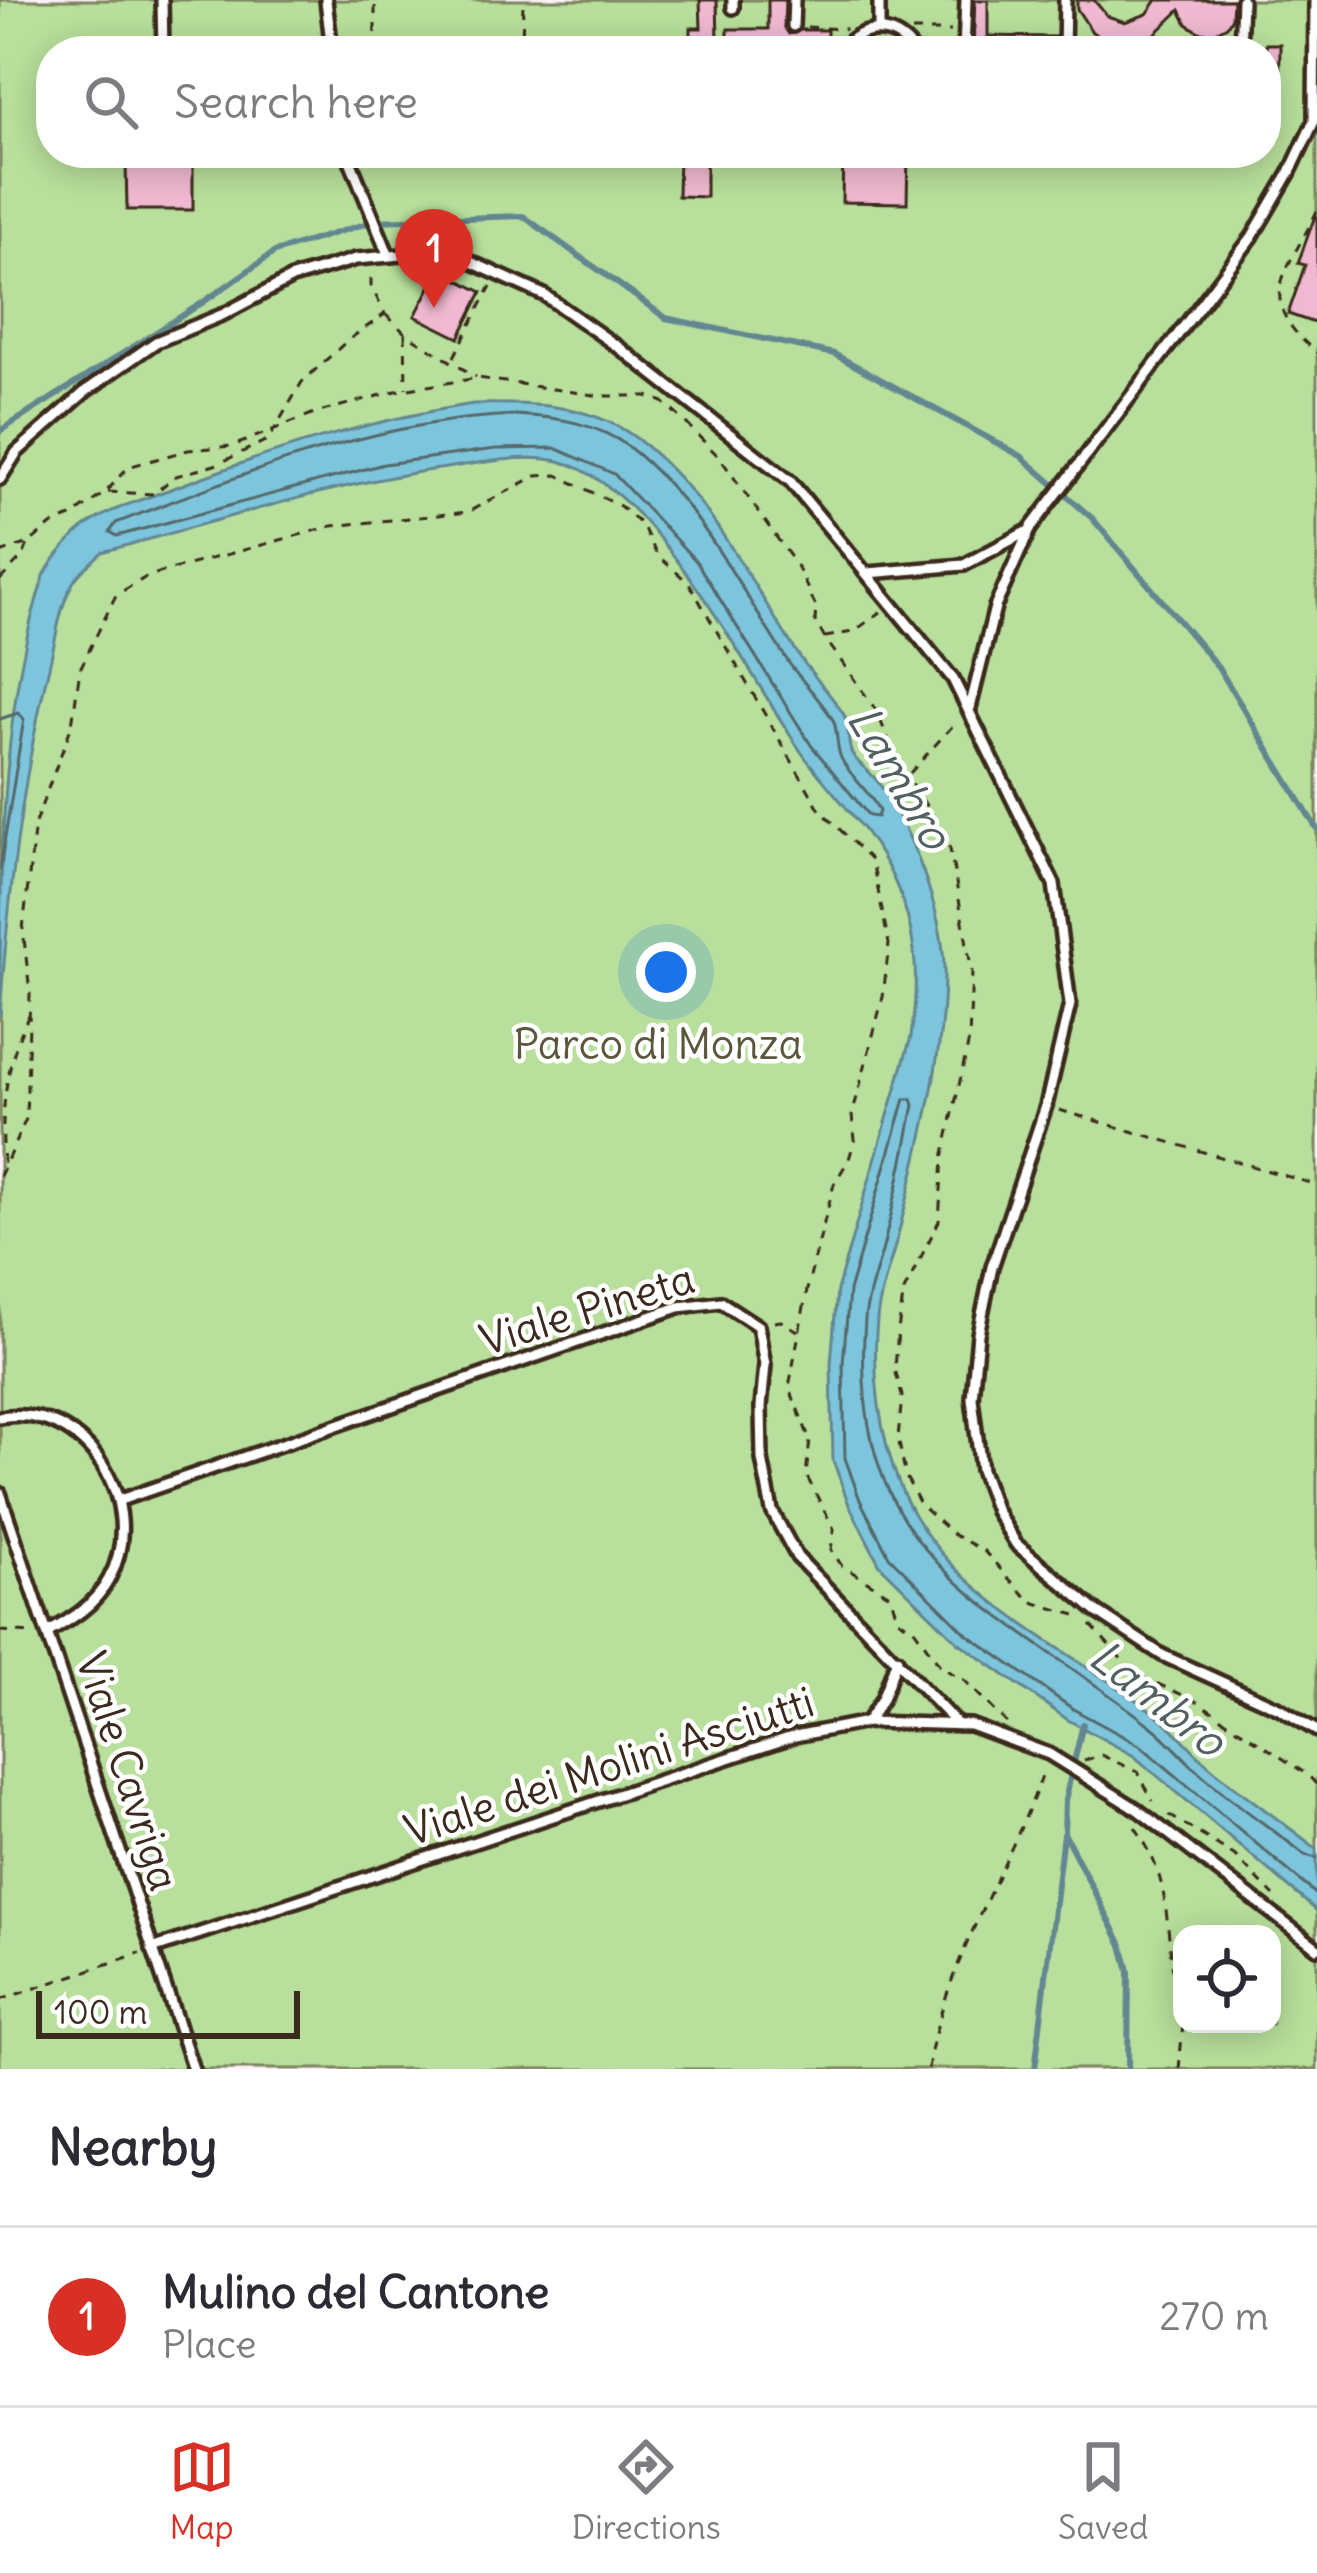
<!DOCTYPE html>
<style>
:root{--surface:#fff;--page:#f2f2f3;--text:#2b2b33;--muted:#7c7c81;--line:#e1e1e2;--accent:#d93025}
body{margin:0;font-family:Delius,sans-serif;background:var(--page);color:var(--text)}
.controls{position:absolute;right:36px;bottom:36px;display:grid;overflow:hidden;border-radius:24px;box-shadow:0 6px 30px #0003}
.controls button{width:108px;height:108px;display:grid;place-items:center;padding:0;border:0;border-bottom:3px solid var(--line);background:var(--surface);color:var(--text);font:60px sans-serif}
.scale{position:absolute;left:36px;bottom:30px;width:264px;box-sizing:border-box;padding-left:12px;border:6px solid #3b2a1e;border-top:0;font-size:33px;line-height:42px;white-space:nowrap;color:#3b2a1e;-webkit-text-stroke:9px #fff;paint-order:stroke}
.you{position:absolute;left:666px;top:972px;width:42px;height:42px;margin:-30px;border:9px solid #fff;border-radius:50%;background:#1a73e8;box-shadow:0 0 0 18px #1a73e833}
.badge{display:grid;place-items:center;width:78px;height:78px;border-radius:50%;background:var(--accent);color:#fff;font-size:39px;font-weight:700}
.pin{position:absolute;translate:-50% -99px;filter:drop-shadow(0 3px 6px #0008)}
.pin::after{content:'';position:absolute;top:63px;width:42px;height:36px;background:inherit;clip-path:polygon(0 0,100% 0,50% 100%)}
.list{margin:0;padding:0;list-style:none}
h2{display:flex;justify-content:space-between;align-items:center;height:156px;margin:0;padding:0 48px;font-size:51px}
h2 small{font-size:39px;font-weight:400;color:var(--muted)}
.list li{display:grid;grid-template-columns:78px 1fr auto;gap:36px;align-items:center;box-sizing:border-box;height:180px;padding:0 48px;border-top:3px solid var(--line)}
.list b{display:block;font-size:45px;white-space:nowrap}
.list p{margin:0;font-size:39px;white-space:nowrap;color:var(--muted)}
.list em{font-size:39px;font-style:normal;color:var(--muted)}
.icon{flex:none;width:66px;height:66px;fill:none;stroke:currentColor;stroke-width:2;stroke-linecap:round;stroke-linejoin:round}
.map{position:relative;flex:none;width:1317px;height:2069px;overflow:hidden}
.search{position:absolute;background:var(--surface);box-shadow:0 6px 30px #0003;left:36px;right:36px;top:36px;height:132px;display:flex;align-items:center;gap:30px;box-sizing:border-box;padding:0 42px;border-radius:48px;color:var(--muted);font-size:45px}
.sheet{height:336px;background:var(--surface)}
nav{display:flex;justify-content:space-around;align-items:center;box-sizing:border-box;height:168px;border-top:3px solid var(--line);background:var(--surface);font-size:33px;color:var(--muted)}
nav a{display:grid;justify-items:center;gap:6px}
nav .on{color:var(--accent)}
.map>svg:first-child{display:block}
.green{fill:#b8df9b;stroke:#7a845c;stroke-width:3;fill-rule:evenodd}
.water{fill:#7dc5dd;stroke:#638791;stroke-width:3}
.lines{fill:none;stroke-linecap:round;stroke-linejoin:round}
.shore{stroke:#55686a;stroke-width:3}
.stream{stroke:#638791;stroke-width:6}
.building{fill:#f0b9d1;stroke:#3b2a1e;stroke-width:3}
.lane-casing{stroke:#3b2a1e;stroke-width:18}
.path{stroke:#3b2a1e;stroke-width:3;stroke-dasharray:9 9;stroke-linecap:butt}
.lane{stroke:#fff;stroke-width:9}
.labels{text-anchor:middle;stroke-width:9;stroke-linejoin:round;paint-order:stroke}
.park-label{font-size:42px;fill:#5a573d;stroke:#fff}
.street-label{font-size:42px;fill:#3b2a1e;stroke:#fff}
.water-label{font-size:45px;font-style:italic;fill:#526061;stroke:#fff}
</style>
<div class="map">
<svg width="1317" height="2069" viewBox="0 0 1317 2069">
<rect width="100%" height="100%" fill="#fcf1f6"/>
<filter id="ink" filterUnits="userSpaceOnUse"><feTurbulence type="fractalNoise" baseFrequency=".00833" numOctaves="2"/><feDisplacementMap in="SourceGraphic" scale="24" xChannelSelector="R" yChannelSelector="G"/><feConvolveMatrix kernelMatrix="1 2 1 2 8 2 1 2 1" color-interpolation-filters="sRGB"/></filter>
<g filter="url(#ink)">
<path class="green" d="M0 0H1317V2069H0ZM51 51H1266V153H51ZM1182 1934H1272V2024H1182Z"/>
<path class="water" d="M473 404C529 403 590 403 636 438 710 494 749 582 800 657 809 671 840 705 845 717 849 728 847 743 852 754 858 764 871 772 878 782 910 826 943 912 944 967 945 1053 921 1144 900 1227 893 1257 880 1289 877 1319 872 1375 879 1434 900 1486 943 1595 1070 1648 1158 1716 1175 1729 1189 1747 1205 1762 1240 1793 1280 1820 1317 1849V1911L1134 1756 1068 1720 958 1642 880 1565 849 1505 833 1460 831 1364 837 1290 911 1037C919 981 918 930 893 878 872 830 832 795 802 753 748 676 647 467 546 459 513 456 479 463 446 468 329 484 216 522 102 552 94 560 83 569 76 578 61 600 57 633 51 658 22 776 8 895 0 1017 0 876 0 705 44 576 50 563 66 544 77 533 104 509 143 500 176 487 274 450 369 420 473 404Z"/>
<g class="lines">
<path class="shore" d="M516 415C556 417 598 423 630 448 701 504 740 590 789 663 800 679 828 708 834 722 838 733 836 747 841 758 850 777 870 791 879 811L877 817 869 816 811 745 696 561 614 474 555 448 496 449 384 464 117 536 110 532 116 523C247 473 375 420 516 415Z
M0 719 18 713 24 719 0 869
M1317 1858 1305 1855C1270 1827 1230 1801 1197 1770 1181 1756 1168 1739 1151 1726 990 1600 847 1562 865 1319 867 1295 877 1271 883 1248 895 1200 905 1153 914 1105L912 1099H905L849 1291 843 1364 845 1458 860 1500 889 1556 967 1634 1073 1709 1141 1746 1317 1895"/>
<path class="stream" d="M0 431 202 303 275 252 374 221 523 216 666 318 834 354 1021 456 1092 518 1218 667 1317 829
M1083 1724 1065 1800 1064 1833 1122 1945 1129 1971 1128 2069
M1035 2069 1063 1834"/>
</g>
<path class="building" d="M700 0H717L718 42H709V51H691V28H701Z
M768 0H785L784 27 789 34 801 30H827V51H799V43L728 42V29H768Z
M975 0H988V36L1055 37V51H973Z
M1077 0H1094L1107 16 1125 22 1147 14 1157 0H1233L1232 17 1227 26 1214 33 1199 32 1187 24 1180 10 1150 39 1124 45 1105 41 1092 32 1077 9Z
M1266 44H1280L1279 128H1266Z
M679 153H706V197L678 196Z
M843 153H908L907 203 842 202Z
M126 162H193V210H127Z
M1315 216 1317 217V324L1288 314 1305 265 1298 263Z
M439 270 482 292 459 338 415 316Z"/>
<g class="lines">
<g class="lane-casing">
<path id="lane" d="M162 0 163 51
M326 0 332 51
M733 8V0
M793 26 794 0
M879 30V0
M840 51C862 24 893 24 914 51
M964 51 966 0
M1064 51 1065 0
M1240 51 1242 0
M347 153 388 254
M0 479 17 452 86 391 156 342 224 314 292 278 356 259 425 253 471 262 544 295 621 349 790 481 953 679 1054 884 1070 1004 1046 1106 992 1267 978 1334 972 1398 981 1470 996 1511 1016 1544 1097 1612 1162 1655 1279 1708 1317 1731
M868 573 964 565 1026 532
M970 708 995 607 1030 529 1252 237 1290 172 1314 121 1315 0
M0 1417C87 1402 149 1505 109 1579 95 1605 72 1619 47 1633
M0 1493 193 2069
M120 1500 679 1307 721 1302 758 1326 765 1365 761 1407 762 1459 772 1511 797 1557 958 1725
M867 1722 882 1699 897 1659
M152 1949 795 1736 867 1722 970 1725 1049 1754 1137 1809 1317 1948"/>
</g>
<path class="path" d="M807 27 846 29
M912 31H951
M375 51V0
M522 51 523 0
M1317 211C1287 274 1251 298 1317 353
M386 315 405 333 476 377
M405 333 406 388
M454 357 491 286
M108 492 153 494 176 476 218 464 269 439 302 382 348 340 385 314 371 286V274
M0 553 29 543 51 525 71 517 106 492 128 467 188 450 233 446 312 414 396 391 478 378 601 396H647L663 402 686 423 720 458 797 566 816 607 815 621 824 637 876 710 899 765 937 822 950 849 972 972 969 1040 943 1158 939 1221 904 1291 898 1330 895 1369 902 1396 898 1438 906 1477 921 1506 954 1535 984 1551 1022 1593 1035 1603 1079 1616
M0 580 23 556 28 544
M825 637 853 632 881 612
M910 773 956 722
M1059 1110 1317 1185
M4 1163C0 1111 6 1061 29 1015
M0 1176 26 1119 30 993 23 929 35 823 72 725 80 669 116 595 148 576 332 526 468 512 536 476 557 475 620 506 642 525 657 555 689 583 820 810 872 861 889 944 883 997 852 1116 855 1139 849 1159 834 1184 808 1285 789 1387 810 1440 806 1475 834 1529 831 1550 842 1566 890 1595 898 1619 915 1630 941 1667 964 1680 1007 1723
M774 1322 781 1321 798 1331
M1091 1625 1134 1673 1198 1702 1309 1776 1317 1785
M0 1631 33 1633
M1084 1761 1101 1755 1138 1772 1153 1801
M1169 1815 1234 1855 1274 1896
M1135 1827C1166 1873 1165 1903 1171 1956 1173 1976 1179 1994 1182 2014
M0 2000 140 1953
M928 2069C944 1962 1009 1870 1044 1770
M1179 2069 1183 2024"/>
<use href="#lane" class="lane"/>
</g>
</g>
<g class="labels">
<g class="park-label">
<text x="658" y="1059">Parco di Monza</text>
</g>
<g class="street-label">
<text transform="translate(587 1309) rotate(-17)" y="15">Viale Pineta</text>
<text transform="translate(609 1766) rotate(-18)" y="15">Viale dei Molini Asciutti</text>
<text transform="translate(128 1771) rotate(72)" y="15">Viale Cavriga</text>
</g>
<g class="water-label">
<text transform="translate(900 777) rotate(59)" y="16">Lambro</text>
<text transform="translate(1158 1698) rotate(38)" y="16">Lambro</text>
</g>
</g>
</svg>
<div class="controls">
<button><svg class="icon" aria-label="locate" viewBox="0 0 24 24"><circle cx="12" cy="12" r="6"/><path d="M12 2v4M12 18v4M2 12h4M18 12h4"/></svg></button>
</div>
<div class="scale">100 m</div>
<div class="you"></div>
<div class="pin badge" style="left:434px;top:308px">1</div>
<div class="search"><svg class="icon" aria-label="search" viewBox="0 0 24 24"><circle cx="10" cy="10" r="6"/><path d="M15 15l6 6"/></svg>Search here</div>
</div>
<section class="sheet">
<h2>Nearby<small></small></h2>
<ul class="list">
<li><span class="badge">1</span><div><b>Mulino del Cantone</b><p>Place</p></div><em>270 m</em></li>
</ul>
</section>
<nav>
<a class="on"><svg class="icon" aria-label="map" viewBox="0 0 24 24"><path d="M3 6l6-2 6 2 6-2v14l-6 2-6-2-6 2zM9 4v14M15 6v14"/></svg>Map</a>
<a><svg class="icon" aria-label="directions" viewBox="0 0 24 24"><path d="M12 3l9 9-9 9-9-9zM9 14v-3h6M13 9l2 2-2 2"/></svg>Directions</a>
<a><svg class="icon" aria-label="saved" viewBox="0 0 24 24"><path d="M7 4h10v16l-5-4-5 4z"/></svg>Saved</a>
</nav>
